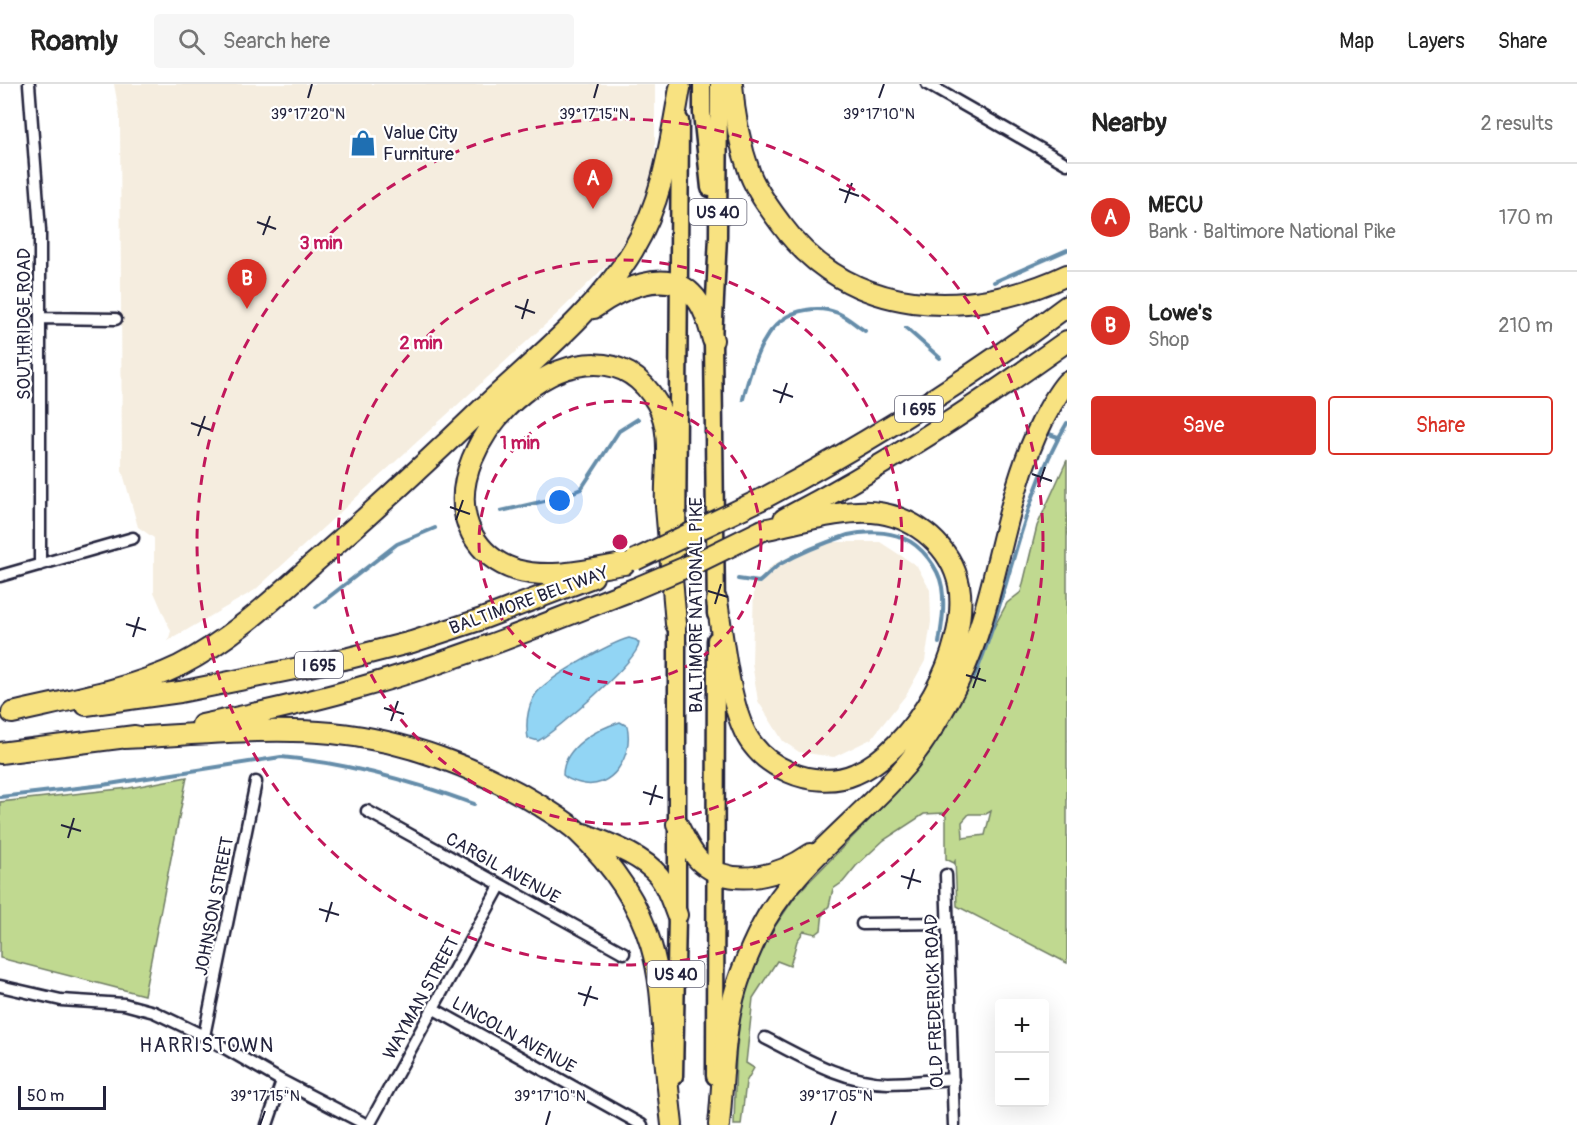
<!DOCTYPE html>
<meta charset="utf-8">
<style>
:root{--surface:#fff;--page:#f6f6f6;--text:#222;--muted:#767676;--line:#e0e0e0;--accent:#d93025}
body{margin:0;font-family:Pangolin,sans-serif;background:var(--page);color:var(--text)}
.controls{position:absolute;right:18px;bottom:18px;display:grid;overflow:hidden;border-radius:6px;box-shadow:0 6px 24px #0002}
.controls button{width:54px;height:54px;display:grid;place-items:center;padding:0;border:0;border-bottom:2px solid var(--line);background:var(--surface);color:var(--text);font:30px sans-serif}
.scale{position:absolute;left:18px;bottom:15px;width:88px;box-sizing:border-box;padding-left:6px;border:3px solid #22223b;border-top:0;font-size:16px;line-height:21px;white-space:nowrap;color:#22223b;-webkit-text-stroke:4px #fff;paint-order:stroke}
.you{position:absolute;left:560px;top:417px;width:21px;height:21px;margin:-15px;border:4px solid #fff;border-radius:50%;background:#1a73e8;box-shadow:0 0 0 9px #1a73e833}
.badge{display:grid;place-items:center;width:39px;height:39px;border-radius:50%;background:var(--accent);color:#fff;font-size:20px;font-weight:700}
.pin{position:absolute;translate:-50% -50px;filter:drop-shadow(0 2px 3px #0008)}
.pin::after{content:'';position:absolute;top:32px;width:21px;height:18px;background:inherit;clip-path:polygon(0 0,100% 0,50% 100%)}
.list{margin:0;padding:0;list-style:none}
h2{display:flex;justify-content:space-between;align-items:center;height:78px;margin:0;padding:0 24px;font-size:26px}
h2 small{font-size:20px;font-weight:400;color:var(--muted)}
.list li{display:grid;grid-template-columns:39px 1fr auto;gap:18px;align-items:center;box-sizing:border-box;height:108px;padding:0 24px;border-top:2px solid var(--line)}
.list b{display:block;font-size:22px;white-space:nowrap}
.list p{margin:0;font-size:20px;white-space:nowrap;color:var(--muted)}
.list em{font-size:20px;font-style:normal;color:var(--muted)}
.actions{display:flex;gap:12px;padding:18px 24px}
.actions a{flex:1;padding:14px 0;border:2px solid var(--accent);border-radius:6px;text-align:center;font-size:21px;color:var(--accent)}
.actions .main{background:var(--accent);color:#fff}
.icon{flex:none;width:33px;height:33px;fill:none;stroke:currentColor;stroke-width:2;stroke-linecap:round;stroke-linejoin:round}
.map{position:relative;flex:none;width:1067px;height:1041px;overflow:hidden}
header{display:flex;align-items:center;gap:36px;box-sizing:border-box;height:84px;padding:0 30px;background:var(--surface);border-bottom:2px solid var(--line)}
header strong{font-size:28px}
nav{display:flex;gap:33px;margin-inline-start:auto;font-size:21px}
.search{width:420px;height:54px;background:var(--page);display:flex;align-items:center;gap:15px;box-sizing:border-box;padding:0 21px;border-radius:6px;color:var(--muted);font-size:22px}
main{display:flex}
aside{flex:1;background:var(--surface)}
.map>svg:first-child{display:block}
.built{fill:#f5eddf}
.green{fill:#c0d990;stroke:#717e66;stroke-width:1.5;fill-rule:evenodd}
.water{fill:#92d5f4;stroke:#658daa;stroke-width:1.5}
.lines{fill:none;stroke-linecap:round;stroke-linejoin:round}
.stream{stroke:#658daa;stroke-width:4}
.street-casing{stroke:#22223b;stroke-width:15}
.primary-casing{stroke:#22223b;stroke-width:21}
.highway-casing{stroke:#22223b;stroke-width:24}
.street{stroke:#fff;stroke-width:10}
.primary{stroke:#f8e281;stroke-width:16}
.highway{stroke:#f8e281;stroke-width:20}
.highway-bridge-casing{stroke:#22223b;stroke-width:24;stroke-linecap:butt}
.highway-bridge{stroke:#f8e281;stroke-width:20}
.ticks{fill:none;stroke:#22223b;stroke-width:2}
.ring{fill:none;stroke:#c2185b;stroke-width:3;stroke-dasharray:10 8}
.labels{text-anchor:middle;stroke-width:4.5;stroke-linejoin:round;paint-order:stroke}
.shield{fill:#fff;stroke:#646476;stroke-width:1.5}
.shield-label{font-size:16px;font-weight:bold;fill:#22223b}
.poi-label{font-size:18px;fill:#22223b;stroke:#fff;text-anchor:start}
.street-label{font-size:18px;fill:#22223b;stroke:#fff}
.neighbourhood-label{font-size:20px;letter-spacing:1.5px;fill:#22223b;stroke:#fff}
.ticks-label{font-size:15px;text-anchor:middle;fill:#22223b;stroke:#fff;stroke-width:4.5;stroke-linejoin:round;paint-order:stroke}
.centre{fill:#c2185b;stroke:#fff;stroke-width:3}
.ring-label{font-size:18px;text-anchor:middle;font-weight:bold;fill:#c2185b;stroke:#fff;stroke-width:4.5;stroke-linejoin:round;paint-order:stroke}
</style>
<header>
<strong>Roamly</strong>
<div class="search"><svg class="icon" aria-label="search" viewBox="0 0 24 24"><circle cx="10" cy="10" r="6"/><path d="M15 15l6 6"/></svg>Search here</div>
<nav><a>Map</a><a>Layers</a><a>Share</a></nav>
</header>
<main>
<div class="map">
<svg width="1067" height="1041" viewBox="0 0 1067 1041">
<rect width="100%" height="100%" fill="#fff"/>
<filter id="ink" filterUnits="userSpaceOnUse"><feTurbulence type="fractalNoise" baseFrequency=".0167" numOctaves="2"/><feDisplacementMap in="SourceGraphic" scale="12" xChannelSelector="R" yChannelSelector="G"/><feConvolveMatrix kernelMatrix="1 2 1 2 8 2 1 2 1" color-interpolation-filters="sRGB"/></filter>
<g filter="url(#ink)">
<path class="built" d="M114 0H655V66L651 94 635 140 627 156 609 179 558 229 255 506 168 557 171 547 154 508V454L138 443 122 386 120 33Z
M822 458H880L917 482 930 506 931 538 925 577 906 611 871 655 834 673 799 668 783 657 758 617 752 579 754 501 774 480Z"/>
<path class="green" d="M1067 376V879L957 822 955 777 954 779 946 775V733L944 729 924 730 884 756 856 782 843 798 833 805 829 822 823 828 821 846 816 850 804 847 797 857 790 882 777 877 753 914 746 979 754 984 746 998 741 1041H734L736 973 741 923 756 870 797 810 879 726 927 669 1007 519 1021 508 1037 442ZM991 727 985 751 963 754 962 738 969 730H986Z
M187 693 144 911 0 874V718L129 704Z"/>
<path class="water" d="M629 554 636 556 639 559C638 577 556 647 538 657L528 654C525 638 528 617 540 605 556 590 608 560 629 554Z
M620 638 627 642C634 671 612 708 580 699 573 697 568 696 563 691 563 663 597 645 620 638Z"/>
<g class="lines">
<path class="stream" d="M994 198 1067 166
M906 244 940 274
M743 315C752 280 765 232 806 226 816 224 828 225 838 229 847 233 856 241 865 247
M1046 349 1058 353
M501 427 562 413 581 405 619 347 638 335
M738 495 759 498C766 493 772 485 780 480 800 469 827 458 848 451 864 447 888 447 903 454 921 461 939 484 942 503 945 522 942 540 939 559
M316 523 397 460 435 444
M973 596C1009 513 1020 417 1067 339
M0 713 103 701 281 673C348 679 412 697 474 720"/>
<g class="street-casing">
<path id="street" d="M29 0 40 146V481
M927 0 1067 80
M42 234 116 235
M0 492 133 454
M367 727 624 869
M946 791 954 1041
M862 840 947 839
M0 902 61 916 124 920 154 928 204 952 282 997 367 1041
M434 925 642 1041
M204 952 256 698
M765 954C804 974 843 998 888 999 909 999 932 996 953 995
M267 1041 282 997
M369 1041 500 802"/>
</g>
<g class="primary-casing">
<path id="primary" d="M702 0V29L710 104
M677 464 680 37
M716 530 713 256 718 152 719 0
M674 992 677 831V529
M715 992 716 556"/>
</g>
<g class="highway-casing">
<path id="highway" d="M732 0C734 30 740 62 750 90 757 108 770 125 781 140 850 234 969 237 1067 191
M594 224C619 206 665 183 692 210 704 221 709 241 713 256
M764 414C870 358 971 294 1067 222
M784 435C884 383 976 322 1067 257
M624 480C590 485 551 496 516 486 497 480 482 468 472 450 425 358 594 209 657 319 674 349 664 390 666 423 669 462 673 501 676 540
M717 517C723 554 730 634 753 661 762 673 775 682 789 688 809 697 835 699 855 690 915 665 970 565 959 501 951 463 917 435 880 429 848 423 796 439 763 446
M86 621 180 608 349 574 412 558 479 536 593 493
M12 629C63 617 132 605 179 582 230 556 271 518 313 480 372 429 428 377 484 323 535 275 597 226 633 166 663 116 670 60 680 4
M202 641C255 630 307 619 358 604 452 578 543 541 634 505
M124 654C193 651 264 643 332 649 405 656 479 684 541 722 553 730 567 738 578 748 611 779 638 817 651 861 661 894 662 926 664 960 666 987 669 1014 672 1041
M0 669 135 652
M677 740C684 753 691 770 702 779 734 806 781 791 811 770
M584 750C609 760 642 771 659 792 668 804 672 818 677 831
M719 1041C723 1001 723 959 732 920 737 897 747 873 757 852 787 788 847 746 893 696 920 667 941 633 958 598 999 515 1001 419 1043 336 1050 323 1057 309 1067 298"/>
</g>
<use href="#street" class="street"/>
<use href="#primary" class="primary"/>
<use href="#highway" class="highway"/>
<g class="highway-bridge-casing">
<path id="highway-bridge" d="M635 476 764 414
M634 505 698 478 763 446"/>
</g>
<use href="#highway-bridge" class="highway-bridge"/>
</g>
</g>
<path class="ticks" d="M308 14 312 0M594 14 598 0M879 14 884 0M839 105 859 112M845 119 852 99M257 138 276 145M263 151 270 132M515 222 535 229M522 235 528 215M773 306 793 313M780 319 787 299M191 339 211 346M198 352 205 332M1032 390 1052 397M1038 403 1045 383M450 423 470 430M456 436 463 416M708 507 728 513M715 520 721 500M126 540 146 546M133 553 139 533M966 591 986 597M973 604 980 584M384 624 404 630M391 637 398 617M643 708 663 714M650 721 656 701M61 741 81 747M68 754 74 734M901 792 921 798M908 805 914 785M319 825 339 831M326 838 332 818M578 909 598 915M584 922 591 902M260 1041 265 1027M546 1041 550 1027M831 1041 836 1027"/>
<g class="ring">
<circle cx="620" cy="458" r="141"/>
<circle cx="620" cy="458" r="282"/>
<circle cx="620" cy="458" r="423"/>
</g>
<defs>
<g id="shop-bare" transform="scale(2.07)"><path d="M-5-2.5h2.3a2.7 3.5 0 0 1 5.4 0H5L5.5 6h-11ZM-1.5-2.5h3a1.5 2.3 0 0 0-3 0Z" fill="#1f6fb2" stroke="#fff" stroke-width="2.5" paint-order="stroke"/></g>
</defs>
<g fill-rule="evenodd">
<use href="#shop-bare" x="363" y="59"/>
</g>
<g class="labels">
<g class="shield">
<rect x="689.5" y="115" width="57" height="26" rx="4.5"/>
<rect x="895" y="312" width="48" height="26" rx="4.5"/>
<rect x="295" y="568" width="48" height="26" rx="4.5"/>
<rect x="647.5" y="877" width="57" height="26" rx="4.5"/>
</g>
<g class="shield-label">
<text x="718" y="134">US 40</text>
<text x="919" y="331">I 695</text>
<text x="319" y="587">I 695</text>
<text x="676" y="896">US 40</text>
</g>
<g class="poi-label">
<text x="383" y="55">Value City<tspan x="383" dy="21">Furniture</tspan></text>
</g>
<g class="street-label">
<text transform="translate(24 240) rotate(-90)" y="6">SOUTHRIDGE ROAD</text>
<text transform="translate(529 516) rotate(-20)" y="6">BALTIMORE BELTWAY</text>
<text transform="translate(696 521) rotate(-90)" y="6">BALTIMORE NATIONAL PIKE</text>
<text transform="translate(503 784) rotate(29)" y="6">CARGIL AVENUE</text>
<text transform="translate(214 822) rotate(-79)" y="6">JOHNSON STREET</text>
<text transform="translate(421 914) rotate(-61)" y="6">WAYMAN STREET</text>
<text transform="translate(934 917) rotate(-92)" y="6">OLD FREDERICK ROAD</text>
<text transform="translate(514 951) rotate(29)" y="6">LINCOLN AVENUE</text>
</g>
<g class="neighbourhood-label">
<text x="207" y="968">HARRISTOWN</text>
</g>
</g>
<g class="ticks-label">
<text x="308" y="35">39°17'20"N</text>
<text x="594" y="35">39°17'15"N</text>
<text x="879" y="35">39°17'10"N</text>
<text x="265" y="1017">39°17'15"N</text>
<text x="550" y="1017">39°17'10"N</text>
<text x="836" y="1017">39°17'05"N</text>
</g>
<circle cx="620" cy="458" r="9" class="centre"/>
<g class="ring-label">
<text x="321" y="165">3 min</text>
<text x="421" y="265">2 min</text>
<text x="520" y="365">1 min</text>
</g>
</svg>
<div class="controls">
<button>+</button>
<button>−</button>
</div>
<div class="scale">50 m</div>
<div class="you"></div>
<div class="pin badge" style="left:593px;top:125px">A</div>
<div class="pin badge" style="left:247px;top:225px">B</div>
</div>
<aside>
<h2>Nearby<small>2 results</small></h2>
<ul class="list">
<li><span class="badge">A</span><div><b>MECU</b><p>Bank · Baltimore National Pike</p></div><em>170 m</em></li>
<li><span class="badge">B</span><div><b>Lowe's</b><p>Shop</p></div><em>210 m</em></li>
</ul>
<div class="actions"><a class="main">Save</a><a>Share</a></div>
</aside>
</main>
